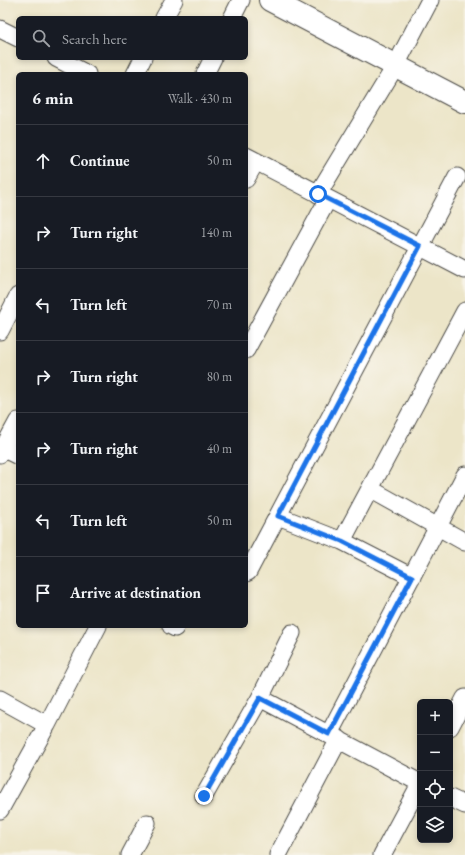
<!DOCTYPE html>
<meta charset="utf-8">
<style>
:root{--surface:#171b24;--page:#20242c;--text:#f1f3f6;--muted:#9ea1a6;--line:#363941}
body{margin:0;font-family:"EB Garamond",serif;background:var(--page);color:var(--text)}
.controls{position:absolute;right:12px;bottom:12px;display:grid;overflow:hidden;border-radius:6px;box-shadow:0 2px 6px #0003}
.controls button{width:36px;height:36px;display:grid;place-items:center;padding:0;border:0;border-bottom:1px solid var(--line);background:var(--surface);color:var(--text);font:20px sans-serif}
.stop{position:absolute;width:12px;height:12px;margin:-9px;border:3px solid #1a73e8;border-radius:50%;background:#fff}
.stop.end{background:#1a73e8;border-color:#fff;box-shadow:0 1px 4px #0008}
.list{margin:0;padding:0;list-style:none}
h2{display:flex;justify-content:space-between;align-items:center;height:52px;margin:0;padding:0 16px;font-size:17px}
h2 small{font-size:13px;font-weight:400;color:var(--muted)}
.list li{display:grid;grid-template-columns:26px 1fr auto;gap:12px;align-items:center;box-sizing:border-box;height:72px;padding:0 16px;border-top:1px solid var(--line)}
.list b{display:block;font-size:15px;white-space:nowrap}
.list em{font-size:13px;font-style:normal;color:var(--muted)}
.icon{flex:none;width:22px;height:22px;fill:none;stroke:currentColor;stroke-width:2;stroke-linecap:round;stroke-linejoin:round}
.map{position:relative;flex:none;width:465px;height:855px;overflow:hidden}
.search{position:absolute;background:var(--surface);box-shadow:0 2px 6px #0003;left:16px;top:16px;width:232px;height:44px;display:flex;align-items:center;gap:10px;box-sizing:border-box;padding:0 14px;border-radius:6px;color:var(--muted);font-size:15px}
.panel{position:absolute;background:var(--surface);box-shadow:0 2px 6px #0003;left:16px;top:72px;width:232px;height:556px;border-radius:6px}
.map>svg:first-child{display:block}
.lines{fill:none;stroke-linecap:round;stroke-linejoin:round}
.minor-casing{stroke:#484743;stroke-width:19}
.tertiary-casing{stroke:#484743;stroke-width:24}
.minor{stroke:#fff;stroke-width:17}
.tertiary{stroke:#fff;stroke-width:22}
.route{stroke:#1a73e8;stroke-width:5}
</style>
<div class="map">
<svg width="465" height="855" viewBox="0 0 465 855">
<rect width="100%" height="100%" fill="#f7f3e8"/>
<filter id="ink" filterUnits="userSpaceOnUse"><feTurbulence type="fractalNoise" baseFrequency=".025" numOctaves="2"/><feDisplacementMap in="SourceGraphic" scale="8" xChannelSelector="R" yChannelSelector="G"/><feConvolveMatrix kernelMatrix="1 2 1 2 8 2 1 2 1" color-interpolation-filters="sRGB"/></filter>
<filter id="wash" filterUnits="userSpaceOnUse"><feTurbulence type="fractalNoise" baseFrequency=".012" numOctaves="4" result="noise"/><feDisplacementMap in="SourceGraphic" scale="16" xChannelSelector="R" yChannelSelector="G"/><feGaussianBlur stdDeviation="0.9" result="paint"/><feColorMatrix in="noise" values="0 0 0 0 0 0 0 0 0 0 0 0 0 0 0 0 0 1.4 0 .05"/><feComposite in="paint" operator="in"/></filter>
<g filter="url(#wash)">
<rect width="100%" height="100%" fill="#ece5c8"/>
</g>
<g filter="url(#ink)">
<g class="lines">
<g class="minor-casing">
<path id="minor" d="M164 18 174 0
M232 18 241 0
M0 29 18 38
M56 58 87 74
M135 74 143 58
M205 74 213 58
M246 156 465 270
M246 179 256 161
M318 194 396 65 430 0
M0 331 18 296
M246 350 328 199
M0 447 18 456
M0 454 18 421
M370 489 465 542
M278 516 342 541 412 577
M342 541 465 311
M246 573 248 572 457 177
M171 626 175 628
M260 698 420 783
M0 699 47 725
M450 727 465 698
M329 734 465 475
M204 796 260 698 292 633
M450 798 465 805
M0 810 47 725 98 626
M130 855 147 823
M278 855 339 739
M382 855 420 784"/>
</g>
<g class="tertiary-casing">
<path id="tertiary" d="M270 0 465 102"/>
</g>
<use href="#minor" class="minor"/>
<use href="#tertiary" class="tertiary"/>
</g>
</g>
<g class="lines" filter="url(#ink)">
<path class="route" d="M204 796 260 698 329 734 412 577 342 541 278 516 420 246 318 194"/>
</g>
</svg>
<div class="controls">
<button>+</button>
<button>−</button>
<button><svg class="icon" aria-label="locate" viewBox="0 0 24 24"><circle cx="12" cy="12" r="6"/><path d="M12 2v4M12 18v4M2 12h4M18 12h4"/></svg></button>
<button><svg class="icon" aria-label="layers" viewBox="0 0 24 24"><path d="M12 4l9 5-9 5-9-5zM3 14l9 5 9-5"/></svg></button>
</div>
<div class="stop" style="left:318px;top:194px"></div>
<div class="stop end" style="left:204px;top:796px"></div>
<div class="search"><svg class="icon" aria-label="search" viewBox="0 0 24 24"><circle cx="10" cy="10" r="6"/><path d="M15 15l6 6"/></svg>Search here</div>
<section class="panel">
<h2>6 min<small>Walk · 430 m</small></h2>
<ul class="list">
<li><svg class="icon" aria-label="ahead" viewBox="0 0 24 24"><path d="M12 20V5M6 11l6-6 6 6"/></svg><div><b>Continue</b></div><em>50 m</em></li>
<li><svg class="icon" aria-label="right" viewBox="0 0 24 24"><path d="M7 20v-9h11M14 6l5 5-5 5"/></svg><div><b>Turn right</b></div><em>140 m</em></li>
<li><svg class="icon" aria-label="left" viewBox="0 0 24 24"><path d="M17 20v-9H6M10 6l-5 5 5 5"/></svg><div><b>Turn left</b></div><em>70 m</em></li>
<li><svg class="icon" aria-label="right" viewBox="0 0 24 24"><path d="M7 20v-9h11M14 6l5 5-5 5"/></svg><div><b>Turn right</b></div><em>80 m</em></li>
<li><svg class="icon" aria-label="right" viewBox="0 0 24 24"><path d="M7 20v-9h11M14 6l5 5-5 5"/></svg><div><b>Turn right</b></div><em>40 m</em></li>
<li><svg class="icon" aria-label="left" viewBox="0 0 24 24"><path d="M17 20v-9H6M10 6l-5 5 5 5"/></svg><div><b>Turn left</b></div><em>50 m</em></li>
<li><svg class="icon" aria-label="arrive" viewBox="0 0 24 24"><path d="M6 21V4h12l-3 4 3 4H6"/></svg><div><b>Arrive at destination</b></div></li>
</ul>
</section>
</div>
